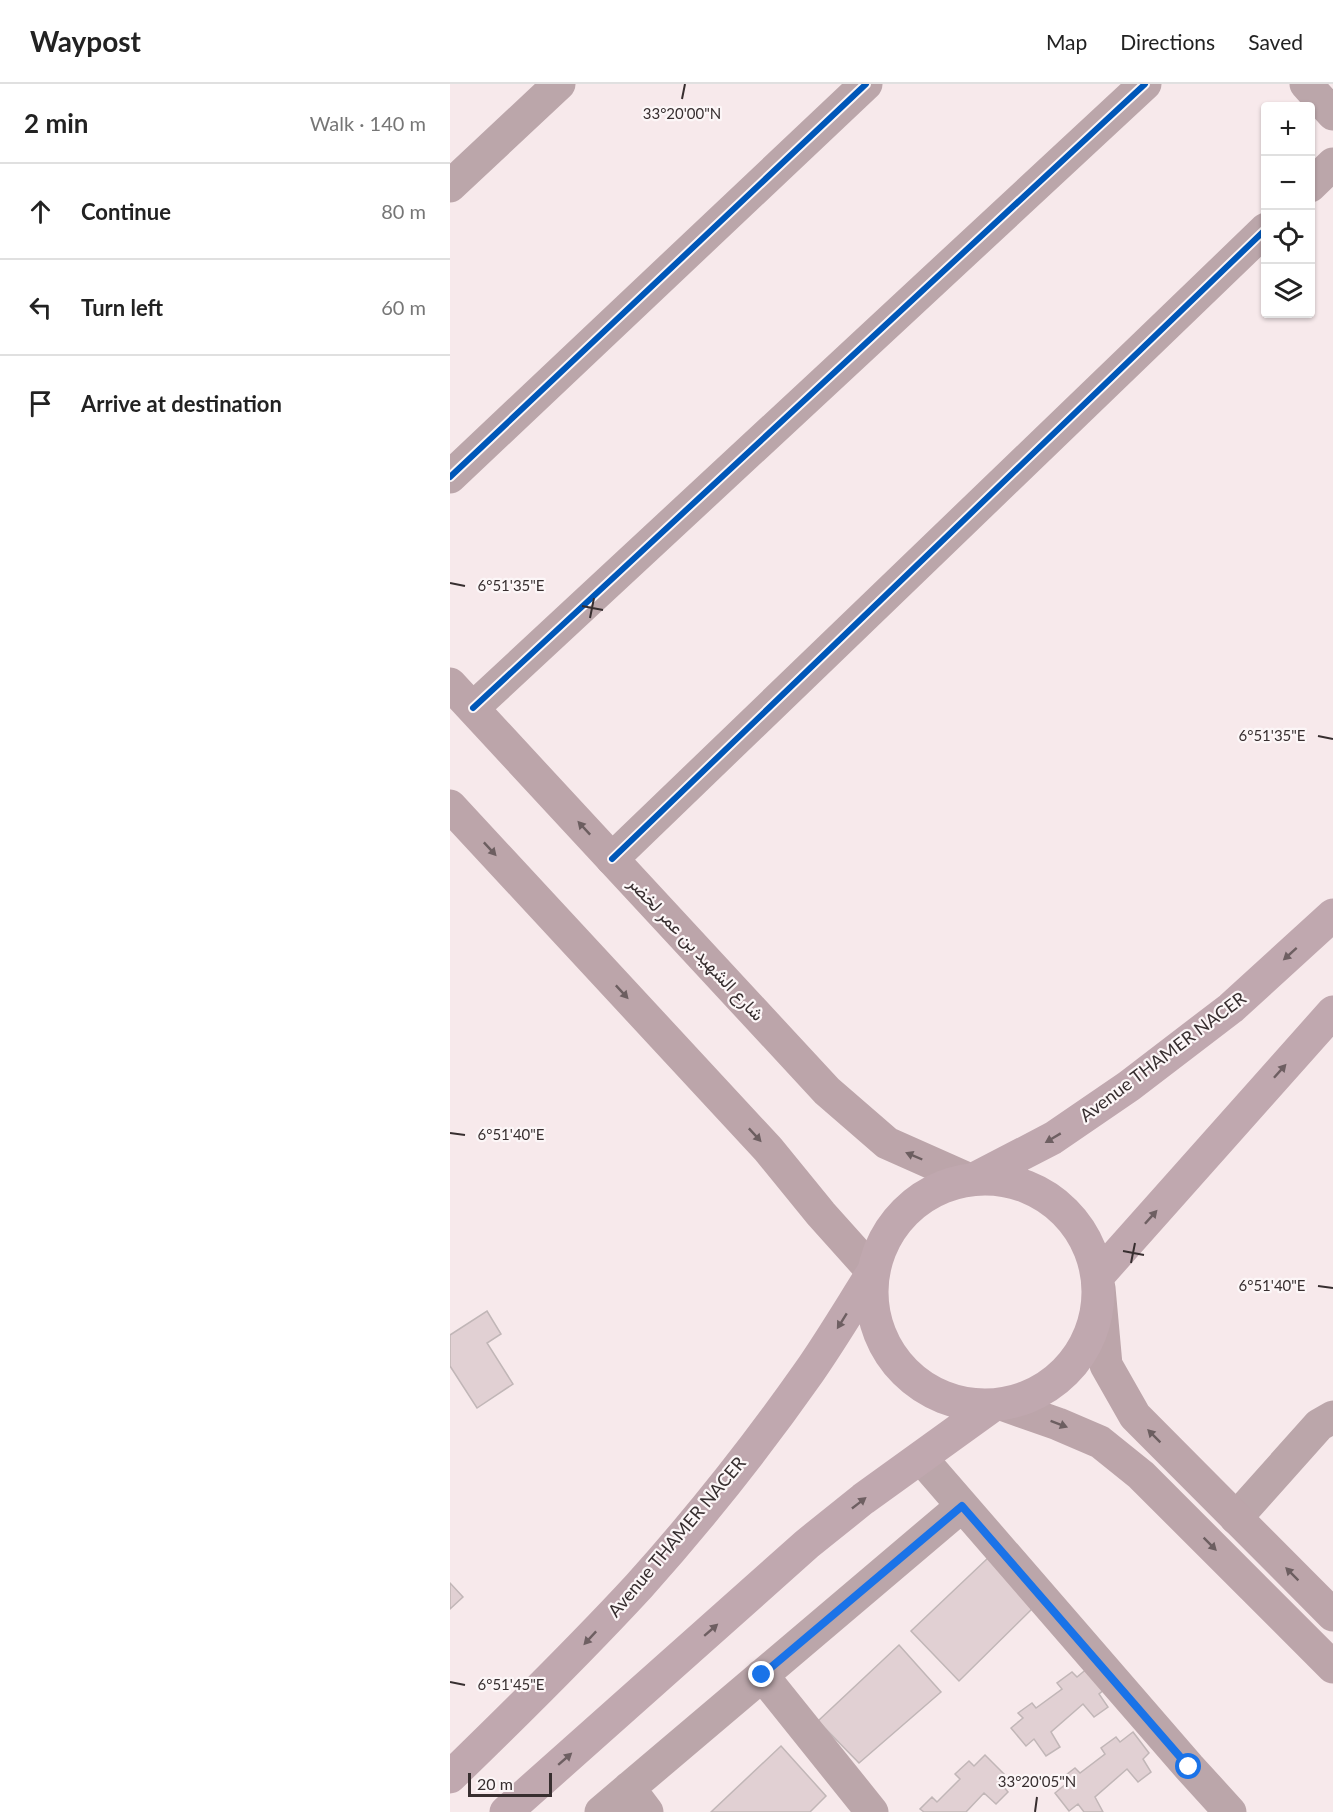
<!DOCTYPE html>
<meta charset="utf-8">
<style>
:root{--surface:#fff;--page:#f6f6f6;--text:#222;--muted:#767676;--line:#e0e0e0}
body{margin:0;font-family:Lato,Vazirmatn,sans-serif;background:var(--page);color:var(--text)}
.controls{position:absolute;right:18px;top:18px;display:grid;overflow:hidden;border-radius:6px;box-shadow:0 2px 4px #0004}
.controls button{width:54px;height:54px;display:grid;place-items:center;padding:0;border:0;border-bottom:2px solid var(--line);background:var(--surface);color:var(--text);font:30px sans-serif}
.scale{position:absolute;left:18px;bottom:15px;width:84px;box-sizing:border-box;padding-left:6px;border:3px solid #372e2f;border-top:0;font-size:16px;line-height:21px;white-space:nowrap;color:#372e2f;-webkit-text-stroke:4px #fcf6f7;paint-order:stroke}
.stop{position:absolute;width:18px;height:18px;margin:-14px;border:4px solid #1a73e8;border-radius:50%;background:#fff}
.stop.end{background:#1a73e8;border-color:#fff;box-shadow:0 2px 6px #0008}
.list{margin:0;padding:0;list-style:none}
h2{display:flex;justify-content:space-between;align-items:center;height:78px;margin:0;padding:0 24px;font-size:26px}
h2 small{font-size:20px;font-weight:400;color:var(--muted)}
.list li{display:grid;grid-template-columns:39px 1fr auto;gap:18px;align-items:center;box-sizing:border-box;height:96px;padding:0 24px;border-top:2px solid var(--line)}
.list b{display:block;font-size:22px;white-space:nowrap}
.list em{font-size:20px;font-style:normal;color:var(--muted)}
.icon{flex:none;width:33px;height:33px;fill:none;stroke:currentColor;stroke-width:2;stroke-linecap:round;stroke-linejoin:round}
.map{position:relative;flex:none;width:883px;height:1728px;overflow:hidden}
header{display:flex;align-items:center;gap:36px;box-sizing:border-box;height:84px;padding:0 30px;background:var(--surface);border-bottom:2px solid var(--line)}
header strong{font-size:28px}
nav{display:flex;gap:33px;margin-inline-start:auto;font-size:21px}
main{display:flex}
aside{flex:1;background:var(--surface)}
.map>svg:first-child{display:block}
.building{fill:#e1d0d3;stroke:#c1b6b7;stroke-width:1.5}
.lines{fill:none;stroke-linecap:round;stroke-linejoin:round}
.minor{stroke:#bba6aa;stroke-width:33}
.major{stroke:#bca5aa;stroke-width:33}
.highway{stroke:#c0a8af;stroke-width:33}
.cycleway-casing{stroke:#fcf6f7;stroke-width:10}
.cycleway{stroke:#0057b8;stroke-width:6}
.oneway{fill:#6c5e60}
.oneway2{fill:#6e5f62}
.route{stroke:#1a73e8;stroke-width:8}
.ticks{fill:none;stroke:#372e2f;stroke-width:2}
.labels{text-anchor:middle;stroke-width:4.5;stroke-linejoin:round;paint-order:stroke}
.street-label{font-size:18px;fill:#372e2f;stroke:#fcf6f7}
.ticks-label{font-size:15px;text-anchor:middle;fill:#372e2f;stroke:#fcf6f7;stroke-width:4.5;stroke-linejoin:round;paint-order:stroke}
</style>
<header>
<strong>Waypost</strong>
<nav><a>Map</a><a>Directions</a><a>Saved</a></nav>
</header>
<main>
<aside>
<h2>2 min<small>Walk · 140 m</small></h2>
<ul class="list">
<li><svg class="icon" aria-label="ahead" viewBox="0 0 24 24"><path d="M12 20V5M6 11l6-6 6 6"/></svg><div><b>Continue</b></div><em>80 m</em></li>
<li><svg class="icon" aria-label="left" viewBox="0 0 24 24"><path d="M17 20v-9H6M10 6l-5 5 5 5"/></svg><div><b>Turn left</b></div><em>60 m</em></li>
<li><svg class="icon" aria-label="arrive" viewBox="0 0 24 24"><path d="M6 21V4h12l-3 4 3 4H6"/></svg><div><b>Arrive at destination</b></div></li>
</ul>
</aside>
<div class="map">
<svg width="883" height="1728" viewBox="0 0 883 1728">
<rect width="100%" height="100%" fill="#f7e9eb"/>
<path class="building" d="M37 1227 51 1250 37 1259 63 1300 27 1324 0 1282V1251Z
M539 1473 584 1523 509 1597 461 1547Z
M0 1499 13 1513 0 1525Z
M449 1561 491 1608 409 1679 368 1637Z
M639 1583 655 1605 649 1610 658 1623 644 1633 633 1620 601 1648 610 1663 596 1672 584 1655 576 1662 561 1644 573 1634 568 1629 582 1619 586 1624 612 1605 607 1599 622 1588 627 1593Z
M683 1648 699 1669 693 1675 701 1688 688 1698 677 1685 645 1713 653 1728H634L628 1720 619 1727 605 1709 617 1699 612 1694 625 1684 630 1689 655 1670 651 1664 666 1653 670 1658Z
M331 1662 376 1712 360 1728H261Z
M535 1671 554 1690 548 1696 558 1708 546 1720 534 1709 516 1728H474L470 1725 482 1713 487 1718 510 1695 505 1690 519 1677 524 1682Z"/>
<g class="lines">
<path class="minor" d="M856 0 883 30
M0 102 109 0
M860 102 883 80
M0 393 416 0
M23 624 695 0
M162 775 816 145
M471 1374 739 1683 780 1728
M786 1434 869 1341 883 1333
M312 1591 422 1728
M179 1704 197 1728
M151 1728 512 1422"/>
<path class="major" d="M0 600 377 1007 437 1059 518 1095
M0 722 318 1065 371 1130 423 1188
M649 1204 656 1281 685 1332 883 1531
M554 1321 608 1340 650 1358 691 1391 883 1583"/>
<path class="highway" d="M528 1093 603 1054 679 1002 781 924 883 831
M422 1208a113 113 0 1 1 226 0a113 113 0 1 1-226 0Z
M648 1192 883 928
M0 1693C64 1631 128 1568 189 1502 250 1434 307 1362 359 1288 382 1255 402 1221 423 1188
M56 1728 357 1460 413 1415 542 1322"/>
<g class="cycleway-casing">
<path id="cycleway" d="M0 393 416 0
M23 624 695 0
M162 775 816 145"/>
</g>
<use href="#cycleway" class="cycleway"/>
</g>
<defs><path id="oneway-solid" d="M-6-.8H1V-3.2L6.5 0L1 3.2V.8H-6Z" transform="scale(1.5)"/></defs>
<g class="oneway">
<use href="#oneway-solid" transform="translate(134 744) rotate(-133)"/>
<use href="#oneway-solid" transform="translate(40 765) rotate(47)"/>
<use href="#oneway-solid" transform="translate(172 908) rotate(47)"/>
<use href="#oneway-solid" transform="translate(305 1051) rotate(47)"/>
<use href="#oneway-solid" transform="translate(464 1072) rotate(-157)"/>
<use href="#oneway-solid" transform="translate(609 1340) rotate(21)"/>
<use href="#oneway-solid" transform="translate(704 1352) rotate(-135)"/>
<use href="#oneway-solid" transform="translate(760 1460) rotate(45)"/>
<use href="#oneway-solid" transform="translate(842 1490) rotate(-135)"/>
</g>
<g class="oneway2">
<use href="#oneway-solid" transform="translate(840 870) rotate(138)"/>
<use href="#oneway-solid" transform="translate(830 987) rotate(-48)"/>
<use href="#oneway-solid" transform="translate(603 1054) rotate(149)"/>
<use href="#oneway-solid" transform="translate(701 1133) rotate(-48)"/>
<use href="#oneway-solid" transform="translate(392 1237) rotate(122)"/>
<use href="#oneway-solid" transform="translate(409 1419) rotate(-38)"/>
<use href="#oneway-solid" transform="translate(261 1546) rotate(-41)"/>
<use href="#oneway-solid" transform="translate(140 1554) rotate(133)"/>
<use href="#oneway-solid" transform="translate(115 1675) rotate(-41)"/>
</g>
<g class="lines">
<path class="route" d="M312 1591 512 1422 739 1683"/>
</g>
<path class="ticks" d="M232 15 235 0M0 499 15 502M132 522 153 526M140 534 144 514M868 652 883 655M0 1049 15 1051M673 1167 694 1171M681 1179 685 1159M868 1202 883 1204M0 1598 15 1601M585 1728 587 1713"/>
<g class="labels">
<g class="street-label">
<text transform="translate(246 865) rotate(47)" y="6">شارع الشهيد بن عمر لخضر</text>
<text transform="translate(713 973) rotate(-37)" y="6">Avenue THAMER NACER</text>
<text transform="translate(227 1453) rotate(-50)" y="6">Avenue THAMER NACER</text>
</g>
</g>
<g class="ticks-label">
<text x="232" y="35">33°20'00"N</text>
<text x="61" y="507">6°51'35"E</text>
<text x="822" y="657">6°51'35"E</text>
<text x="61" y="1056">6°51'40"E</text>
<text x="822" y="1207">6°51'40"E</text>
<text x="61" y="1606">6°51'45"E</text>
<text x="587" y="1703">33°20'05"N</text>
</g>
</svg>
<div class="controls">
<button>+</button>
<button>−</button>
<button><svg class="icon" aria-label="locate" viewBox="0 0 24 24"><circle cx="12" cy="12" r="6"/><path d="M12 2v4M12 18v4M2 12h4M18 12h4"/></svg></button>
<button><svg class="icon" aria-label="layers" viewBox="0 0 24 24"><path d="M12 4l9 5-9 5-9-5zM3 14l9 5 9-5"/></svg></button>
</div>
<div class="scale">20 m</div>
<div class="stop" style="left:739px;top:1683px"></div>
<div class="stop end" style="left:312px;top:1591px"></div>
</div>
</main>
